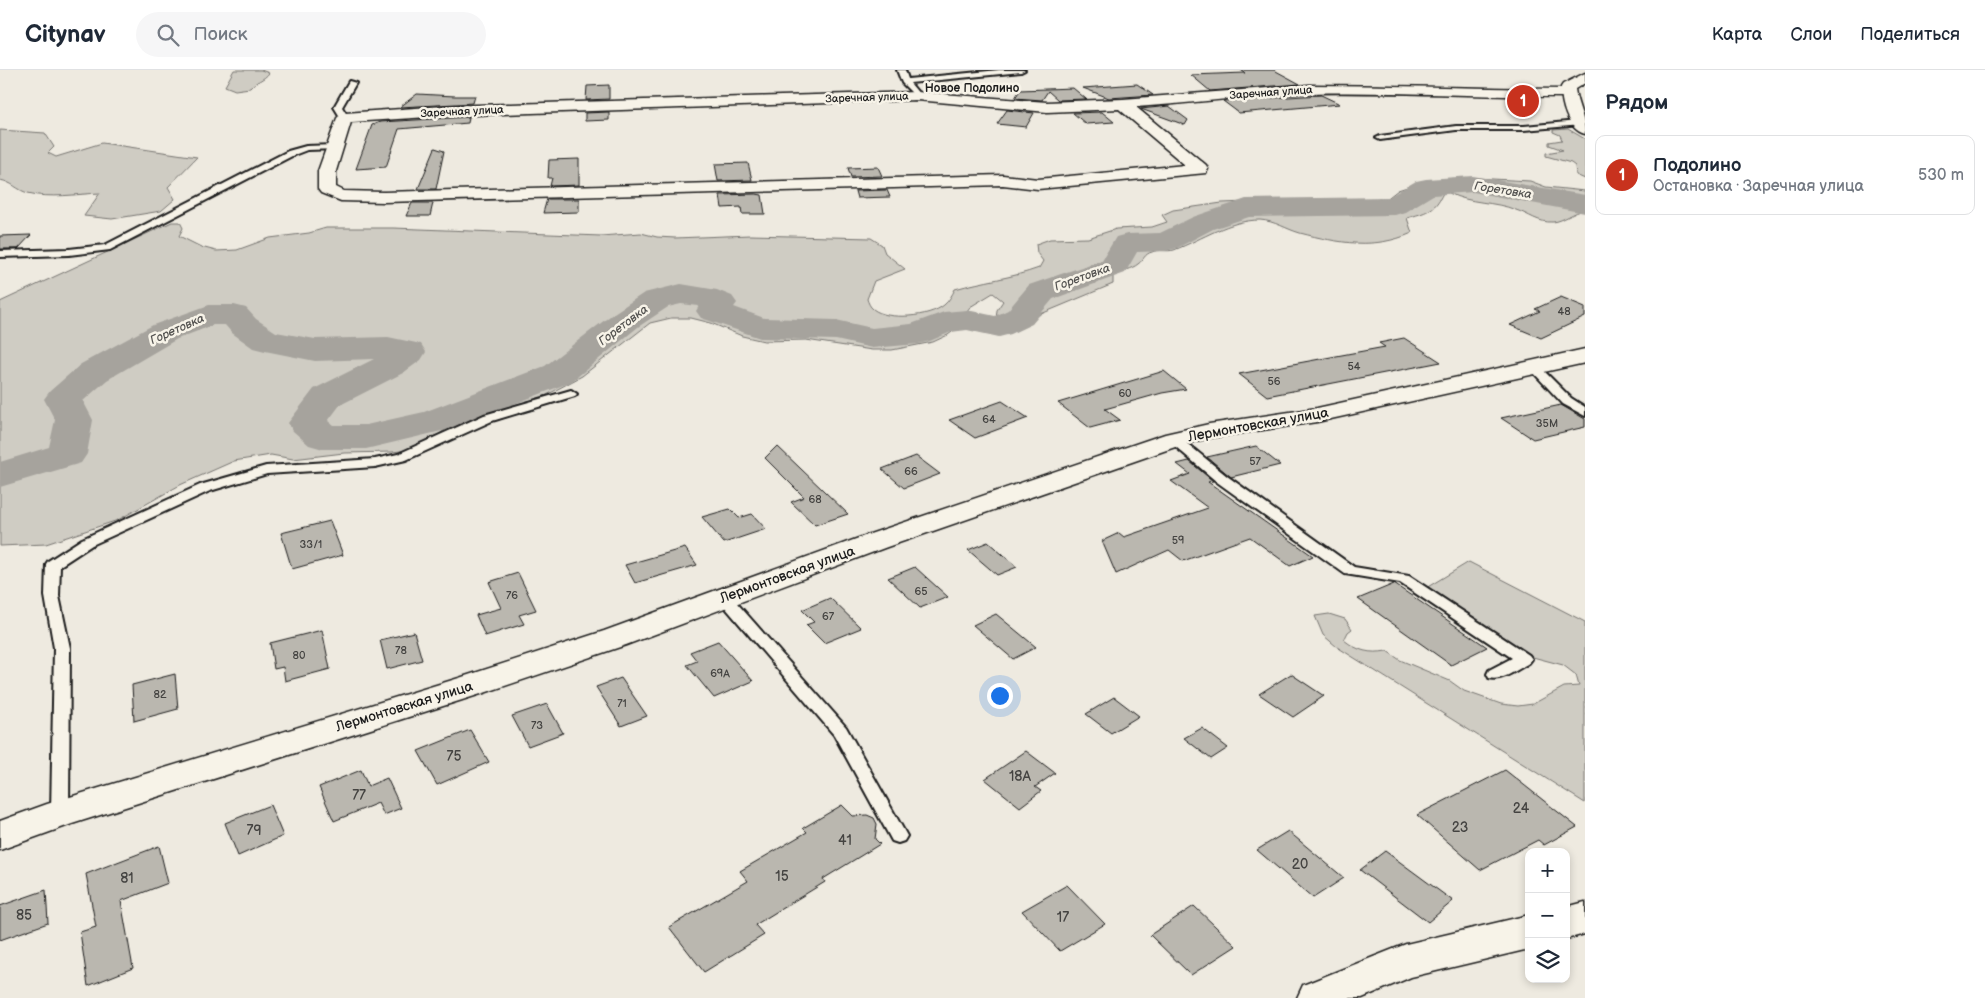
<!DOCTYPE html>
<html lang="ru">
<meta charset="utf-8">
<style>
:root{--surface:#fff;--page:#f6f6f7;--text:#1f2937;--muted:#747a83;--line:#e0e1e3;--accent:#c8321e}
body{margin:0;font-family:"Balsamiq Sans",sans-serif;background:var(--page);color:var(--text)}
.controls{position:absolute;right:15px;bottom:15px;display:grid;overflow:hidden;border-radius:10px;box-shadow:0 2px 8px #0003}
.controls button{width:45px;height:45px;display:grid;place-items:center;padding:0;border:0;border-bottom:1px solid var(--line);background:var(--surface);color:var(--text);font:25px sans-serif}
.you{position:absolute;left:999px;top:625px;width:18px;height:18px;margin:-12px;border:4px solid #fff;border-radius:50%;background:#1a73e8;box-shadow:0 0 0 8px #1a73e833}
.badge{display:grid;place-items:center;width:32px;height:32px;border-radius:50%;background:var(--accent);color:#fff;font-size:16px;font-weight:700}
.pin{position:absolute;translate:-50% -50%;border:2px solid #fff;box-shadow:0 1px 5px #0006}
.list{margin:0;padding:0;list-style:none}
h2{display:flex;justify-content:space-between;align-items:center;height:65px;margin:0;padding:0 20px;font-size:21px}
h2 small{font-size:16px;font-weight:400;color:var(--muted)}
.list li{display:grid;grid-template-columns:32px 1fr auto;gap:15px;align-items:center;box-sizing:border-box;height:80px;margin:0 10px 10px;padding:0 10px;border:1px solid var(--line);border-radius:10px}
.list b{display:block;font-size:19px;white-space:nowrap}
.list p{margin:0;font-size:16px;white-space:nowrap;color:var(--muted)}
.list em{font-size:16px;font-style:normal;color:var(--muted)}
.icon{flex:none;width:28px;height:28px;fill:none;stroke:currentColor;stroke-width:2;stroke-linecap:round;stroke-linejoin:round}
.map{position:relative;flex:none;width:1585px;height:928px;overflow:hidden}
header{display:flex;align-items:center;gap:30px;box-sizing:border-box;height:70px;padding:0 25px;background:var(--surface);border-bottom:1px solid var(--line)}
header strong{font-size:24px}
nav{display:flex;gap:28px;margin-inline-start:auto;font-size:18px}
.search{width:350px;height:45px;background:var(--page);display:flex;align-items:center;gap:12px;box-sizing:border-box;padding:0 18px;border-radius:28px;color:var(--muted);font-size:19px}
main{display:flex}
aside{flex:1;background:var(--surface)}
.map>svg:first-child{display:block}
.green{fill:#cfccc3;stroke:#767470}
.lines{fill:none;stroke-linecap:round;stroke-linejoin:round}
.river{fill:#a6a39d;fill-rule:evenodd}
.building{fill:#bab7af;stroke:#1c1c1c}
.lane-casing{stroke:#1c1c1c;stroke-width:4}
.street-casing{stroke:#1c1c1c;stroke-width:3}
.secondary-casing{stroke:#1c1c1c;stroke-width:3}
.lane{fill:#f7f3e8;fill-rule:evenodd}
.street{fill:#f7f3e8;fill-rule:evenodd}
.secondary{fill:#f7f3e8;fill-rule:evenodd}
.labels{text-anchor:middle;stroke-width:5;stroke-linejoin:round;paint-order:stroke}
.far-street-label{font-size:11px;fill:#1c1c1c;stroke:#f7f3e8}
.number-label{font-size:11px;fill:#444341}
.far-neighbourhood-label{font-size:12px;font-weight:bold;fill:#1c1c1c;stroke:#f7f3e8}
.far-water-label{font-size:12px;font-style:italic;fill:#535250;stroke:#f7f3e8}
.street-label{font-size:14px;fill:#1c1c1c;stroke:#f7f3e8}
.near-number-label{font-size:14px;fill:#444341}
</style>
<header>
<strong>Citynav</strong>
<div class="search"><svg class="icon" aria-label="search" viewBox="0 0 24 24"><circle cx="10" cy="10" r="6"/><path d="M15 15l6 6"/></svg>Поиск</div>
<nav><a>Карта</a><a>Слои</a><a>Поделиться</a></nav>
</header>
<main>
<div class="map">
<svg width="1585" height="928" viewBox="0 0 1585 928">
<rect width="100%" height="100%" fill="#eeeae0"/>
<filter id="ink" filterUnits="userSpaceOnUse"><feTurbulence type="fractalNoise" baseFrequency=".02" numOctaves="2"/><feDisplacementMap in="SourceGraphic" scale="10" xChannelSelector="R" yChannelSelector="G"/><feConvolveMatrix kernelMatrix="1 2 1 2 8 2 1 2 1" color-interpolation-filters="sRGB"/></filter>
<g filter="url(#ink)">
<path class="green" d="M234 0H261L269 3C264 10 256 11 250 18L235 20 225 16Z
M1568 59 1585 69V109L1576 105 1575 96 1571 93 1546 86V83L1563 80 1549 75V72L1562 70 1560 65 1553 62V60Z
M0 60 45 63 54 77 48 83 56 87 102 73 197 87 168 117 175 129 161 141 112 149 84 146 100 123C77 124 50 129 28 123 17 120 12 112 0 110Z
M1474 108 1530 111 1546 117 1585 121V140C1573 142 1564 151 1553 152 1538 153 1529 144 1516 140 1494 131 1470 134 1449 123V119L1454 117 1453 114 1462 110Z
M1410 116H1429L1443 123C1434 142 1426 142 1407 148L1412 163C1374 180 1339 173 1300 163 1286 159 1275 151 1260 150 1229 150 1203 169 1174 180 1167 182 1159 179 1152 182 1144 184 1144 190 1138 194 1132 199 1121 201 1113 204V214L1017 254 996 250 997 240 1003 231 993 223 970 237 963 246 960 256 948 265 933 272 892 280H872L806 270 764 271 742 266 711 253 691 248H671L650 253 582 306 543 327 472 346 452 355 418 379 392 382 344 383 293 389 271 385 234 391 180 415 118 450 46 474 0 476V232L172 152H180L183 158 179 166 201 177 216 181 237 180 270 168 309 163 326 158H393L601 166 641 163 657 167 675 168 750 165 871 168 882 175 885 183 905 199 874 211 867 229C868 232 870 237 873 239 888 251 930 247 944 235 949 231 952 225 955 219 983 211 1012 208 1039 198L1043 191 1037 183 1036 174 1050 169 1088 168 1116 159 1152 157 1167 152 1162 145 1173 140 1222 133 1295 130 1333 134 1369 132 1385 130 1398 120Z
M1469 492 1585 552V733L1337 577 1323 565 1315 546 1329 544 1345 549 1352 559 1348 562 1344 570C1358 581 1369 584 1387 581L1400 590 1450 611 1464 621 1501 634 1518 636 1533 634 1564 617 1579 616 1576 605 1563 595 1529 586 1426 518Z"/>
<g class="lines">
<path class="river" d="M1473 106 1585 125V143L1473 122 1433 125 1405 142 1395 145 1249 147 1213 159 1177 178 1166 181 1137 182 1125 203 1053 229 1032 254 1011 264 999 267 967 260 951 262 930 271 918 274 872 278 836 270 760 268 701 248 696 241 699 236 681 234 668 237 638 257 571 312 450 359 366 379H323L309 375 293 361 288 353 314 319 374 289 315 291 265 281 253 278 232 263 225 255H213L177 269 107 310 83 331 93 350 87 384 81 393 0 417V392L49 377 55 350 44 329 50 321 81 294 153 255 209 235H234L246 238 256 249 276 262 315 269 388 267 421 274 426 282 421 290 403 303 340 335 328 351 333 355H366L424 342 545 296 614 243 644 223 681 214 717 220 732 226 737 233 734 237 764 248 836 250 872 258 911 254 944 242 967 240 995 246 1008 240 1029 215 1102 190 1116 167 1127 164 1160 163 1193 147 1246 129 1389 127 1416 111 1426 109Z"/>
</g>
<path class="building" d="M1241 0H1274L1300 14 1210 21 1191 5 1245 3Z
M1137 14 1153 25 1109 28 1083 18Z
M609 15V29L586 30 587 16Z
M1073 18 1086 29 1058 30 1048 21 1042 30 1015 28 1020 20Z
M417 24 455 26H475L473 33 400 37Z
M1321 25 1340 34 1239 43 1223 31Z
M1169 36 1188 50 1185 55 1141 39Z
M1007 40 1034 43 1026 57 997 54Z
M609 42V50L585 51V43Z
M1102 42 1114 52 1086 54 1073 43Z
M469 47 468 53 399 59 386 97 356 99 372 55 380 52Z
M435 78 444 81 436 119H418Z
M579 89V115L550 116 552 108H548L549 90Z
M748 93 752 110 718 111 715 94Z
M878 97 882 106 851 107 848 98Z
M887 120 890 127 857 128 855 121Z
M756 124 762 125 765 144H742L741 137 722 138 720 125Z
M547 129H579V142L543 143Z
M412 133H433L430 146H406Z
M31 165 18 179H0V166Z
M1561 227 1585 237V247L1541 268 1510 255 1540 241 1535 239Z
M1404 268 1441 292 1267 326 1239 304 1385 277 1379 273Z
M1164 301 1186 319 1162 323 1105 339 1120 350 1090 358 1058 333Z
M1002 331 1028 348 975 368 949 350Z
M1561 335 1585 349V357L1533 369 1501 348Z
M777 376 848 444 815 455 791 432 804 427 765 388Z
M1256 376 1280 395 1231 407 1207 387Z
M916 386 940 404 904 418 882 399Z
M1189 391 1213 411 1208 412 1313 486 1290 496 1250 467 1183 491 1169 480 1116 504 1102 471 1119 463 1124 467 1208 438 1171 411 1190 404 1177 394Z
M730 439 739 448 752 444 766 459 724 473 702 447Z
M330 451 343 485 292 499 281 463Z
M988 472 1017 497 997 505 968 480Z
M685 478 697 495 635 513 625 495Z
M915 497 927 508 948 527 920 538 888 508Z
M518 503 536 540 519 545 524 554 485 566 476 545 501 538 489 512Z
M1394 514 1487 577 1451 595 1358 529Z
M830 528 861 558 824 573 806 555 814 552 802 540Z
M996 544 1036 577 1013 589 973 555Z
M322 560 330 599 285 611 283 597 274 599 270 573Z
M414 562 422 590 387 599 380 570Z
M718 571 753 611 714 628 687 595 697 591 690 582Z
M175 604 178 639 134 651 132 615Z
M1291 604 1324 626 1293 647 1259 624Z
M621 608 647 646 621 656 596 617Z
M1114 627 1139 646 1111 663 1086 644Z
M547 634 563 663 528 676 512 646Z
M1202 658 1228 678 1211 689 1184 668Z
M470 660 489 692 437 715 418 681Z
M1026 681 1055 703 1035 717 1041 721 1020 737 985 709Z
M361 700 368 716 387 708 401 738 384 745 378 733 334 751 319 717Z
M1505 700 1577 757 1544 775 1538 770 1480 800 1417 745Z
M270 735 283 766 238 786 225 753Z
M842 735 853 746 867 745 874 748 877 754 875 769 880 774 823 809 825 812 755 855 764 865 704 902 669 857 748 811 740 801 807 762 803 758Z
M1288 761 1344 808 1313 828 1257 780Z
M159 776 168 813 121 831 133 898 88 916 80 862 96 857 86 804Z
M1385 781 1453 831 1428 852 1360 800Z
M1067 815 1105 854 1060 881 1022 841Z
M46 820 48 853 0 870V836Z
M1194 836 1236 876 1191 905 1150 865Z"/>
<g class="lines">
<g class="lane-casing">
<path id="lane" d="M897 0H905L908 9 999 0H1025L1021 2 910 13 921 26 917 28 902 13Z
M349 11 356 13 342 37 349 48 345 50H342L334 37Z
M1578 51 1582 53 1581 55 1524 60H1456L1380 70 1376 68 1380 66 1456 56H1524Z
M334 75 338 77 337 79 307 80 294 85 110 180 69 185 0 187V181L69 179 105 175 288 81 306 76Z
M1535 295 1539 296 1571 328 1585 337V346L1563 334 1531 300 1529 298Z
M571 320 577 324 575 326 492 351 406 390 375 397 267 404 210 421 92 475 60 496 59 526 70 578 69 744 66 749 60 751 54 749 51 744 54 578 45 526 46 494 48 491 82 469 200 415 266 396 375 389 398 384 484 345Z
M1174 365 1178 366 1227 406 1354 497 1409 506 1529 585 1532 589 1529 593C1518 599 1502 612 1489 608L1487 604 1489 600 1512 588 1400 513 1345 504 1217 412 1170 372 1168 369Z
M724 522 729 524 846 657 907 766 904 771 898 773 892 771 834 665 719 530 717 527 719 524Z"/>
</g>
<g class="street-casing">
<path id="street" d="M1309 15C1395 15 1482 19 1568 19L1573 20 1575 23 1573 26 1568 27C1482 27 1396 21 1310 23 1252 25 1194 33 1136 37L1206 95 1208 99 1206 103 1038 119 1003 115 384 132 341 131 321 123 318 119V101L337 48 340 45 345 43 444 36 917 22 1047 32 1123 29ZM917 30 1047 42 1119 39 1185 95 1038 109 1003 105 384 122 344 121 336 117V101L351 52 444 46Z
M1585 832V864L1566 869V837Z
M1529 845V879L1411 907 1362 928H1297L1303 915 1406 874Z"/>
</g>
<g class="secondary-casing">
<path id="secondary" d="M1585 3V13L1575 19C1577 36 1585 46 1585 64 1567 59 1561 33 1561 17L1563 14Z
M1585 279V293L1317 352 1209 368 1181 375 887 477 626 575 481 624 72 754 0 780V751L47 734 459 608 604 561 867 465 1165 364 1209 354 1317 338Z"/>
</g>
<use href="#lane" class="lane"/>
<use href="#street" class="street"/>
<use href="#secondary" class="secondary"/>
</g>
</g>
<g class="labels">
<g class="far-street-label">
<text transform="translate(1271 22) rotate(-4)" y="4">Заречная улица</text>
<text transform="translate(867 27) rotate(-2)" y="4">Заречная улица</text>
<text transform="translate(462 41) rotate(-3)" y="4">Заречная улица</text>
</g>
<g class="number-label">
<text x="1564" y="245">48</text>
<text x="1354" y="300">54</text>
<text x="1274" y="315">56</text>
<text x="1125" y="327">60</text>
<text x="989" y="353">64</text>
<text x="1547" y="357">35М</text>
<text x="1255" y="395">57</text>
<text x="911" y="405">66</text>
<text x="815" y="433">68</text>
<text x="1178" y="474">59</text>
<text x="311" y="478">33/1</text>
<text x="921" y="525">65</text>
<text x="512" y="529">76</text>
<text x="828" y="550">67</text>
<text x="401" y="584">78</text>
<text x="299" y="589">80</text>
<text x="720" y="607">69А</text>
<text x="160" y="628">82</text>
<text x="622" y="637">71</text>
<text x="537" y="659">73</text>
</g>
<g class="far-neighbourhood-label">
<text x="972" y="22">Новое Подолино</text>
</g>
<g class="far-water-label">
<text transform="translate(1503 120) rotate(9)" y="4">Горетовка</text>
<text transform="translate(1082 207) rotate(-20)" y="4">Горетовка</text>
<text transform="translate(623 255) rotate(-37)" y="4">Горетовка</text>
<text transform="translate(177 259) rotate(-24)" y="4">Горетовка</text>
</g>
<g class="street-label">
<text transform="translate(1258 354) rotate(-10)" y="5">Лермонтовская улица</text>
<text transform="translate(787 504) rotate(-20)" y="5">Лермонтовская улица</text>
<text transform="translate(404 636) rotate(-17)" y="5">Лермонтовская улица</text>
</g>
<g class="near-number-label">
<text x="454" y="691">75</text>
<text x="1020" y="711">18А</text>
<text x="359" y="730">77</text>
<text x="1521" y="743">24</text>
<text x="1460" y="762">23</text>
<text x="254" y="765">79</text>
<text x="845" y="775">41</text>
<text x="1300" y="799">20</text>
<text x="782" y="811">15</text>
<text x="127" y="813">81</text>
<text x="24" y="850">85</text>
<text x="1063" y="852">17</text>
</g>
</g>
</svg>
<div class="controls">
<button>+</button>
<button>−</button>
<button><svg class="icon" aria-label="layers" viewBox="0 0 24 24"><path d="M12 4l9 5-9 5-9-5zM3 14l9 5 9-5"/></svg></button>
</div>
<div class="you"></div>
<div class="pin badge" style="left:1523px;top:31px">1</div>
</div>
<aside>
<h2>Рядом<small></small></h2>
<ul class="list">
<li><span class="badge">1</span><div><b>Подолино</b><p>Остановка · Заречная улица</p></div><em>530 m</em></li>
</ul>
</aside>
</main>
